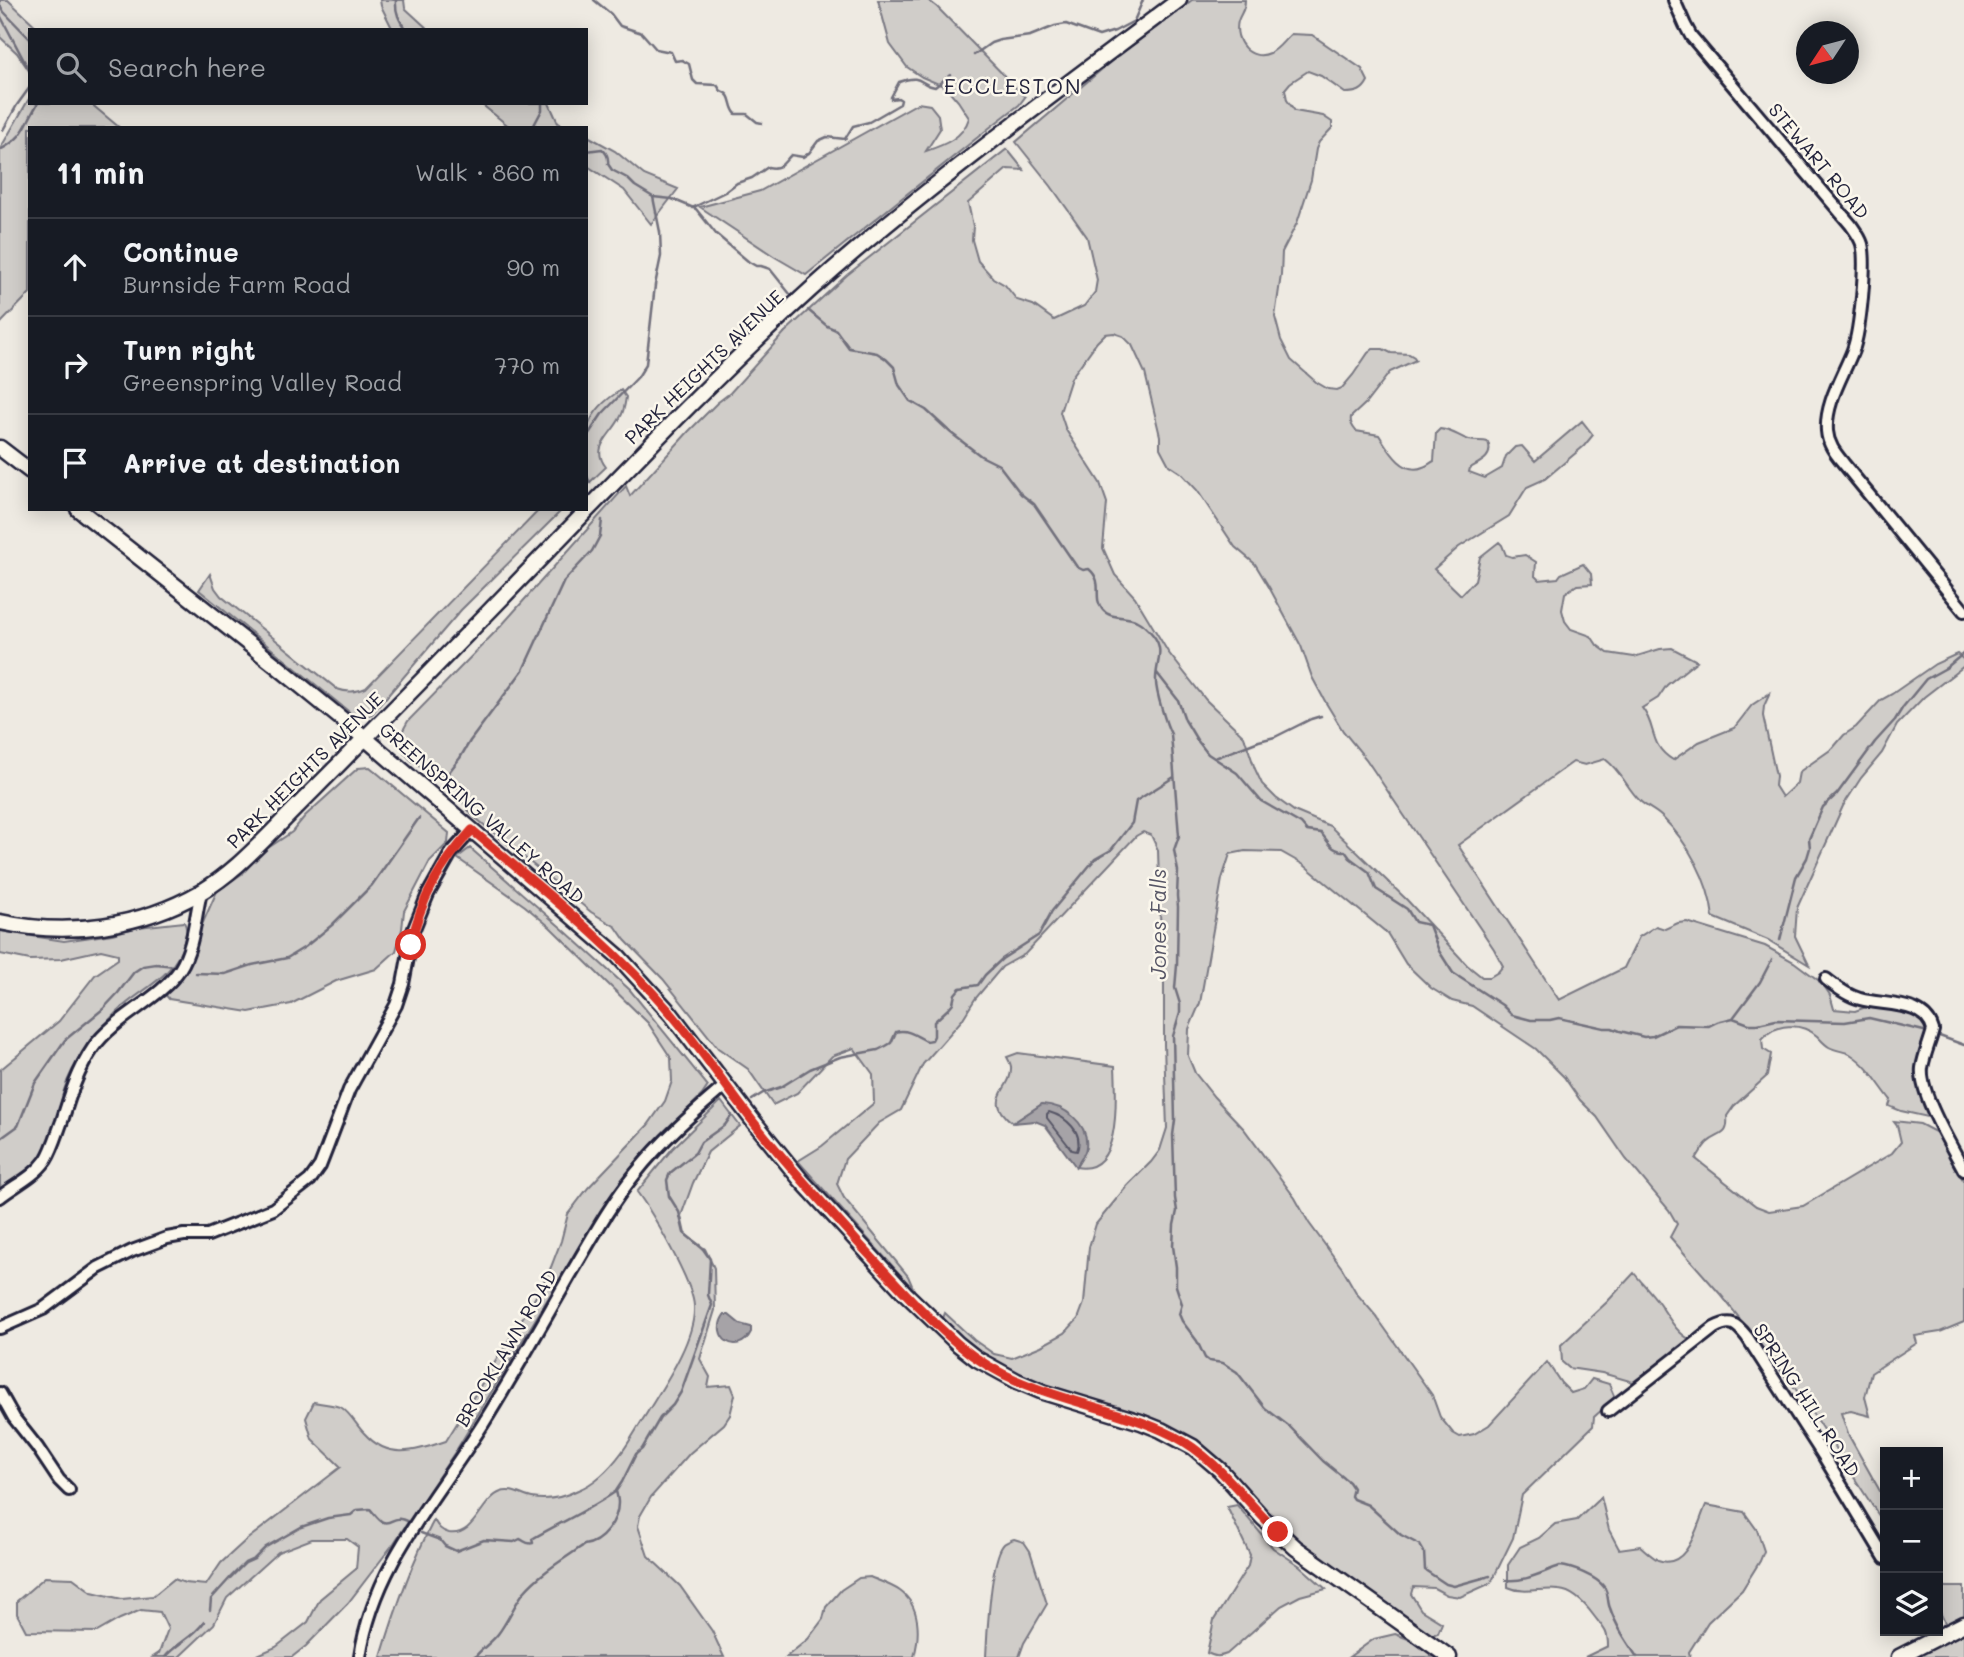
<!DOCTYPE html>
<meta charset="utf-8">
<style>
:root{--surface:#171b24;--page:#242831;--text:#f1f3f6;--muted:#9ea1a6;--line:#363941}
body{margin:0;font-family:Mali,sans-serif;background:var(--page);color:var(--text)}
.controls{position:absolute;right:21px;bottom:21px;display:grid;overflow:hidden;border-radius:0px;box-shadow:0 4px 18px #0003}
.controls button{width:63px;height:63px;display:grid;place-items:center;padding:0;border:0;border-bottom:2px solid var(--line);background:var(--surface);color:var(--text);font:35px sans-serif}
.compass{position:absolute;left:1796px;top:21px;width:63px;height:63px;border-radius:50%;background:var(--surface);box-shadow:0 4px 18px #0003;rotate:234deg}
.stop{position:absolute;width:21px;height:21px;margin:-16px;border:5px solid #d93025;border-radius:50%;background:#fff}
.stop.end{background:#d93025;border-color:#fff;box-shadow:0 2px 7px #0008}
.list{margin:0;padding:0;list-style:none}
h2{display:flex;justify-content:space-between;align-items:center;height:91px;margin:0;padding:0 28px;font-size:30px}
h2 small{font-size:23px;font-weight:400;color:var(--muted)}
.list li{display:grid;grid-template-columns:46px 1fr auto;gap:21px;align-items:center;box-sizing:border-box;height:98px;padding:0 28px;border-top:2px solid var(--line)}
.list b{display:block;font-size:26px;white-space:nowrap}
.list p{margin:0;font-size:23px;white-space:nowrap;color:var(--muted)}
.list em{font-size:23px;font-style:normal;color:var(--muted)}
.icon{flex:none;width:38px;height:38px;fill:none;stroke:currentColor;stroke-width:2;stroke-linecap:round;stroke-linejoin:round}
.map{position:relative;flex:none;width:1964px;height:1657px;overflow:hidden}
.search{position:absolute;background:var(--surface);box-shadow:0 4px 18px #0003;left:28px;top:28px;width:560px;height:77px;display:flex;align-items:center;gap:18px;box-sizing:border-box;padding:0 24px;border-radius:0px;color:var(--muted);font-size:26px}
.panel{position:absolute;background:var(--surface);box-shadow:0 4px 18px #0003;left:28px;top:126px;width:560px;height:385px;border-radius:0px}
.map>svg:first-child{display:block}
.green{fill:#d0cdc9;stroke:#797882;stroke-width:2;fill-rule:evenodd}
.water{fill:#a6a3a7;stroke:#716f7c;stroke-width:2}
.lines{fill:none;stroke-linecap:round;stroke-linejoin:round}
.shore{stroke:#575666;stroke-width:2}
.stream{stroke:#716f7c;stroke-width:2.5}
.minor-casing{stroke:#22223b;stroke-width:16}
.major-casing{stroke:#22223b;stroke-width:19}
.minor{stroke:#fbf7ec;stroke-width:10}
.major{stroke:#fbf7ec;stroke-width:14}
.route{stroke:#d93025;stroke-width:9}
.labels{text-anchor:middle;stroke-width:5;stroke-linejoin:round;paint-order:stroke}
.street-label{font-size:19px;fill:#22223b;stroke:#fbf7ec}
.neighbourhood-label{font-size:21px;letter-spacing:2px;fill:#22223b;stroke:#fbf7ec}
.water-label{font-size:21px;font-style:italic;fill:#575666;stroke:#fbf7ec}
</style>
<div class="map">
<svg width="1964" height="1657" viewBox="0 0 1964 1657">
<rect width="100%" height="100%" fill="#eeeae2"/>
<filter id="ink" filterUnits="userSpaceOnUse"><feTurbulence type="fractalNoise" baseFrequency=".0143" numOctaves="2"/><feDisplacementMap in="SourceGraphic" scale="14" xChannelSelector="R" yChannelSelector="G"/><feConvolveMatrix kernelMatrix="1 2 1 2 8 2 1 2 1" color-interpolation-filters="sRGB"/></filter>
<g filter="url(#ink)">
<path class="green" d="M0 0H8L40 30H30V72L17 53 0 37Z
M380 0H404L405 8 429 30H393L381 6Z
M878 0H928L937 7 1025 97 1019 105 993 125 806 275 775 257 700 207 760 191 918 103 930 105 938 115 940 129 926 151C944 145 963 138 969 118L958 101 946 87 922 77 907 67 890 44Z
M1192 0H1245C1245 11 1241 12 1238 21 1233 41 1250 62 1270 53 1279 49 1284 40 1291 34L1312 35 1362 69 1368 81C1363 91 1357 93 1345 93L1321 76 1308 71 1290 83 1285 89 1287 100 1295 111 1323 116 1332 122V128L1319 142 1316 149 1311 180 1297 223 1282 252 1281 275 1275 317 1281 340 1291 360 1316 382 1328 389 1337 390 1342 388 1353 375 1368 353 1373 349H1383L1391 353 1409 354 1414 357 1416 360 1390 372 1366 403 1351 417C1350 423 1352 426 1356 431L1379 435C1388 449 1403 476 1423 467 1427 466 1430 463 1434 461L1436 433 1440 429C1455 431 1457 436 1469 440 1476 442 1482 440 1488 442 1494 457 1481 462 1470 468L1469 472 1485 478 1502 468 1506 456 1515 447 1522 446 1535 461 1582 421 1593 435 1584 446 1545 479 1527 487 1509 516 1459 547 1434 569 1461 595 1475 580 1480 557 1499 542 1502 545 1506 555 1512 557 1525 555 1536 562 1535 576 1539 580 1558 578 1561 574 1583 564 1591 574 1592 584 1577 585 1565 593 1562 610 1565 621 1571 629 1591 636 1597 645 1608 653 1634 657 1660 649 1672 648 1697 661 1667 685 1658 698 1642 708C1657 726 1648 745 1673 760L1699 742 1734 728 1752 705 1770 693 1764 706 1763 716 1776 776 1775 786 1782 797 1797 783 1799 772 1833 748 1844 735 1856 727 1881 700 1892 694 1935 664 1957 654 1964 660V666L1924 697 1897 725 1882 753 1861 778 1843 806 1797 908 1795 936 1809 965 1768 940 1713 917C1709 881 1688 842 1662 817 1655 810 1646 807 1640 801 1626 787 1622 772 1605 759L1585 765 1573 762 1458 845 1559 1000 1624 968 1639 937 1656 926 1665 929 1678 923 1687 922 1765 946 1794 962 1822 983 1830 995 1834 1009 1855 1011 1866 1007 1908 1011 1920 1016 1926 1026 1927 1038 1917 1065 1920 1084 1932 1118 1901 1111 1889 1106 1891 1100C1878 1084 1868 1065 1850 1054 1844 1051 1836 1051 1829 1047 1824 1044 1821 1040 1817 1036 1801 1022 1776 1023 1762 1039L1763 1049 1771 1054 1767 1076 1734 1106 1727 1116C1729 1138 1719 1132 1707 1143 1703 1147 1700 1153 1696 1159L1756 1206 1769 1211 1803 1206 1892 1153 1901 1142 1897 1125 1894 1121 1920 1124 1941 1135 1964 1182V1322L1940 1332 1915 1336 1917 1343 1871 1373 1865 1397 1870 1416 1851 1411 1841 1413 1848 1434 1885 1500V1525L1801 1396 1721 1295 1670 1237 1677 1224 1669 1210 1626 1159 1597 1117 1580 1100 1564 1077 1536 1049 1472 1006 1452 1001 1431 988 1406 964 1387 933 1304 865 1281 852 1245 851 1230 854 1222 879 1200 1003 1189 1029 1188 1056 1195 1073 1214 1097 1244 1129 1295 1198 1309 1223 1342 1268 1357 1294 1376 1316 1432 1395 1440 1417 1453 1433 1460 1437 1474 1434 1489 1425 1547 1362 1561 1383 1571 1393 1584 1389 1592 1379 1609 1384 1615 1398 1594 1417 1593 1426 1522 1495 1513 1538 1491 1583 1460 1597 1447 1595 1434 1588 1413 1587 1411 1594 1421 1610 1442 1623 1438 1633 1429 1636 1321 1559 1284 1529 1248 1493 1223 1462 1183 1435 1070 1396 1008 1372 975 1351 942 1321 945 1313 974 1340 994 1354 1012 1358 1041 1346 1065 1333 1078 1319 1084 1303 1089 1247 1096 1224 1127 1186 1151 1162 1160 1150 1167 1128 1164 1045V980L1161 942 1158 850 1151 835 1143 832 1136 836 1025 954 1002 967 975 999 962 1020 923 1064 901 1110 879 1123 845 1159 837 1184 844 1198 908 1276 914 1290 798 1161 822 1146 874 1103 873 1074 854 1048 832 1056 797 1093 773 1105 748 1069 718 1048 663 979 625 940 616 927 591 912 472 815 465 806 459 789 436 772 424 770 410 759 404 752 401 742 402 732 408 721 501 626 626 486 630 496 689 431 717 403 730 393 785 332 847 275 1007 149 1024 170 1007 169 968 203 973 226 972 240 978 261 993 278 1005 285 1017 300 1033 305 1054 320 1084 306 1095 292 1097 280 1087 237 1051 186 1016 142 1114 59ZM1114 333 1123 336 1132 345 1145 373 1160 436V448L1169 465 1181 473 1197 490 1235 547 1255 564 1269 587 1301 646 1312 677 1326 703 1343 731 1366 759 1395 802 1494 949 1503 966 1498 972 1490 977H1482L1467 965 1407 900 1330 826 1294 811 1276 798 1262 784 1255 769 1244 736 1206 700 1168 652 1135 597 1115 575 1103 548 1107 503 1100 483 1066 430 1060 412 1071 378 1097 342 1105 334Z
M30 97V103H90L120 128H30V293L0 324V149Z
M480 103H549L558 123 569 128H511Z
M586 135 615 151 644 175 678 189 651 224 624 190 586 165Z
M621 390 626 397C625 404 624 412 620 418 611 436 590 447 606 467L586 486C586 441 577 417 621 390Z
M540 509H563L461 610 372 714 363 717 353 715 199 590 210 574 215 588 221 596 337 689C348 693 355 692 366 688Z
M370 767 449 833 448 843 430 861 404 911 402 929 396 951 376 969 336 981 291 1004 249 1012 169 999 164 993 192 959 196 938 217 891 243 873 262 852 292 832 305 816 358 768Z
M470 848 565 931 630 990 708 1086 702 1095 641 1156 590 1229 457 1449 394 1543 348 1603 306 1646 292 1657H253L276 1647 308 1622 320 1599 356 1569 358 1547 347 1539H312L278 1552 227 1598 214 1624 179 1657H153L159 1653 168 1629 160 1612 141 1610 120 1619 97 1632 26 1631 17 1614V1601L45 1577 73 1578 92 1592 122 1599 153 1596 174 1579 185 1583 206 1585 221 1563 245 1541 341 1467 312 1439 306 1418 314 1402C322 1404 335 1404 342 1408 350 1413 357 1426 364 1433 389 1461 415 1451 446 1441L538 1293 551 1267 561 1241 568 1214 588 1188 648 1125 665 1101 672 1081 671 1058 648 1023 550 927 525 906 457 858Z
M184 922C188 929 186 934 184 942 174 981 134 991 111 1018 92 1039 73 1062 64 1090 57 1113 56 1141 43 1162 35 1173 11 1186 0 1194V1070L59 1021 95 975 118 959V954L101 950 61 959 30 960 0 954V931L64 941 112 934 138 927Z
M1018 1053 1115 1066C1116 1094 1123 1176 1076 1167L1087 1148 1042 1104 1013 1123C981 1098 1013 1090 1011 1067 1011 1064 1008 1059 1007 1057Z
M721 1101 740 1126 708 1152 693 1183 681 1216 685 1234 705 1249 714 1268 715 1310 700 1359 710 1377 708 1387 731 1385 735 1395 730 1415 724 1424 690 1453 651 1497 640 1516 638 1526 648 1556 680 1586 712 1631 724 1657H381C395 1610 411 1563 434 1520 438 1527 441 1531 449 1533 475 1537 481 1499 501 1492 512 1488 522 1496 532 1498 548 1501 564 1497 578 1490 596 1483 611 1467 622 1452 630 1441 637 1428 645 1416 662 1388 696 1340 694 1306 693 1283 652 1212 637 1192L672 1149Z
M1634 1273C1642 1283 1651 1292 1659 1303 1668 1316 1676 1333 1691 1340L1633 1382 1602 1373 1569 1368 1562 1362 1561 1345 1607 1302Z
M1601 1497 1609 1530 1619 1549 1640 1546C1645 1550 1652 1557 1658 1560 1688 1571 1697 1525 1706 1505L1744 1512 1757 1530 1764 1551 1760 1561 1742 1590 1708 1622 1689 1652 1690 1657H1585L1608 1646C1608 1630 1603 1628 1594 1616 1586 1605 1573 1591 1559 1590 1541 1587 1525 1595 1508 1587V1565L1520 1547 1539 1538 1555 1524 1577 1520Z
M1237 1505 1273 1548 1300 1566 1326 1589 1300 1596 1281 1606 1227 1654C1219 1657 1215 1657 1207 1653L1214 1620 1248 1566 1250 1555 1227 1507Z
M1014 1539 1024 1542 1030 1551 1047 1604 1024 1643 1019 1657H986C987 1636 991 1557 1004 1544 1005 1543 1013 1539 1014 1539Z
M870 1577C879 1581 892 1585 900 1591 921 1606 920 1635 914 1657H786L808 1639 823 1619 826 1607 841 1590 859 1578Z
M1938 1581 1946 1587H1964V1615L1946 1625 1938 1608Z
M1964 1629V1657H1908Z
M1395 1634 1411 1640 1435 1657H1349L1374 1639Z"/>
<path class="water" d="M1042 1104C1064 1105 1089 1123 1086 1147 1086 1153 1079 1162 1076 1167L1045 1125 1035 1121 1013 1123Z
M724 1315H729L740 1324 751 1327V1332C738 1358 709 1337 724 1315Z"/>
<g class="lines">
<path class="shore" d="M1049 1112C1066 1117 1084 1132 1077 1151L1072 1150 1047 1118V1114Z"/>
<path class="stream" d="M396 0C395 12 399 20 406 30
M594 0 611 14 620 26 642 33 656 49 671 52 675 61 682 60 689 64 693 80 697 84 717 85 721 91C734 95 728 106 736 114H747L757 122 762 123
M0 5 4 12 30 39
M0 15 30 72
M974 55 991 43 1000 40 1030 36 1055 26 1066 24 1099 36 1115 31 1134 21 1143 0
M535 128 534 125 542 110V103
M3 130 17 105 30 87
M0 150C26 136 24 126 38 103
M586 151 602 149C607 153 609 157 608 164L612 170 627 178 635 186 653 197 672 199 696 209 716 234 749 262 756 266H761L770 269 790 294
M692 208 725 192 737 183 752 178 768 167C781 170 783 163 791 155L803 157 809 153 818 141 827 137 845 139 853 126 869 122 900 104 901 100 898 98 891 99V97L899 82C924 73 918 85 935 87L950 75
M808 310 827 326 836 330 849 348 877 353 886 359 894 367 899 385 910 401 926 410 951 433 981 456 999 465 1021 494 1034 504 1077 567 1083 570 1089 569C1105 583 1092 596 1102 609 1110 620 1126 615 1137 621 1143 624 1149 630 1153 635 1166 651 1155 664 1156 682 1156 692 1166 725 1171 734L1179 836 1174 850 1178 871 1177 896 1178 907 1177 965 1175 988 1180 1004V1013L1173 1036 1175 1120 1173 1135 1175 1198 1177 1211 1174 1225 1173 1246 1176 1267V1286L1182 1304 1179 1314 1182 1321 1197 1341 1205 1358 1209 1361 1223 1363 1237 1372 1265 1408 1290 1427 1323 1461 1349 1482 1353 1488 1351 1496 1353 1499 1368 1505 1401 1535 1420 1545 1424 1552 1425 1570 1446 1584 1454 1586 1490 1576
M586 438 602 414 638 377 646 364 655 285 661 256 660 232 653 197
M586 474 590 483
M1157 673 1178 700 1185 720 1197 740 1208 754 1237 773 1261 801 1301 824 1307 831 1321 833C1329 842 1331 851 1345 851L1350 858 1369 872 1376 889 1407 909 1415 922 1429 925 1439 951 1453 973 1502 1005 1512 1015 1531 1020H1550L1559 1018 1604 1028H1612L1620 1031 1644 1037 1653 1036 1676 1025 1709 1026 1717 1022 1733 1018 1749 1024H1758L1776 1020 1845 1022 1869 1018 1928 1032
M1215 758 1259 741 1275 737 1311 719 1321 716
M449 772 460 758 470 741 523 670 564 581 592 551 600 536 602 520
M1780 940 1796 877 1807 858 1810 848 1809 839 1823 807 1837 794 1875 742 1895 720 1903 707 1926 679 1946 668 1964 653
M196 973 225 974 252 965 287 958 305 947 332 925 372 885 419 818
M1733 1018 1760 982 1772 959
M1934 1034 1964 1045
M752 1100 763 1093 781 1087 810 1069 840 1057 878 1050 886 1046 891 1043 896 1032C906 1028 917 1036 926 1041L932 1040 934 1036V1022L948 1009 953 1003 955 994 960 988 978 985 985 975 1002 959 1039 935 1052 911 1095 859 1111 850 1132 823 1136 801 1174 777
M0 1139 18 1126 35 1083 65 1040 103 1009 118 993 134 972 143 966 156 964 174 966
M421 1533 440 1540 445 1546 456 1551 484 1540 514 1542 520 1539C525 1541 527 1545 533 1543L532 1539C559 1523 589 1510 615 1492
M1506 1580C1526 1582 1542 1572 1560 1566 1572 1567 1597 1577 1604 1587 1609 1593 1607 1602 1610 1608 1616 1626 1627 1642 1637 1657
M210 1610 211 1599 230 1578 245 1563 254 1559 266 1547 301 1527 328 1518 351 1515 357 1510 370 1509C373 1512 379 1521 383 1522 392 1525 394 1514 407 1521
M165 1657C177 1643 194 1637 204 1622
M475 1657C482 1648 491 1643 498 1634 508 1621 514 1605 524 1592 540 1573 564 1559 584 1545 602 1543 618 1521 618 1503 618 1499 617 1495 616 1491L622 1482 636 1454 642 1449 660 1418 673 1405 681 1392 712 1305 708 1295 710 1259 703 1249 684 1233 679 1212 669 1196 667 1180 670 1173 695 1153 701 1142 725 1125 732 1115"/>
<g class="minor-casing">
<path id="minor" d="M1674 0 1685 25 1691 36 1851 225C1855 231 1860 237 1862 244 1867 263 1860 331 1853 350 1843 376 1825 403 1827 431 1828 445 1836 454 1844 464L1964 611
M1826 979C1836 987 1848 996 1860 999 1884 1006 1925 1000 1933 1030 1930 1042 1924 1055 1922 1068 1919 1093 1952 1147 1964 1170
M0 1197C15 1185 34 1177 46 1160 53 1149 57 1134 62 1121 70 1095 78 1070 93 1048 115 1016 160 1000 180 969 194 947 195 917 201 892
M0 1328 43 1309 98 1268 132 1251 167 1238 184 1235H208L273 1209 310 1180 320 1166 327 1148 349 1090 396 1005 403 984 413 931 428 894 451 853 472 830
M0 1393 14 1418 37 1447 59 1480 69 1490
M1608 1411 1714 1328C1731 1319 1736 1323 1747 1337L1823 1455 1885 1558
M360 1657C374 1564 435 1500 483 1424 513 1376 541 1326 569 1277 590 1242 609 1206 635 1174 662 1140 693 1113 726 1085"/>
</g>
<g class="major-casing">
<path id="major" d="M0 448 30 471
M78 509 278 667 365 738 618 956 671 1014 754 1122 801 1180 905 1293 958 1344 977 1359 1017 1381 1043 1392 1141 1422 1161 1430 1193 1447 1220 1470 1263 1518 1296 1548 1449 1657
M0 922C69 937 140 927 201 892 230 875 253 851 277 827 302 801 328 776 353 750 462 641 568 529 676 419 734 361 793 303 856 250 960 162 1070 82 1179 0
M1899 1657 1964 1624"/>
</g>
<use href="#minor" class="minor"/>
<use href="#major" class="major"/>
</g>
</g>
<g class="lines" filter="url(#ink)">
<path class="route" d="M411 945C420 899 441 864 472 830 540 888 610 943 669 1011 700 1047 726 1087 755 1124 789 1167 826 1207 863 1248 894 1281 924 1315 959 1345 1024 1400 1102 1400 1174 1436 1217 1458 1243 1499 1278 1532"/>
</g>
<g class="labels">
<g class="street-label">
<text transform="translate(1819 161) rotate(50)" y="7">STEWART ROAD</text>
<text transform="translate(704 367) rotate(-44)" y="7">PARK HEIGHTS AVENUE</text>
<text transform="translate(305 770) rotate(-45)" y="7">PARK HEIGHTS AVENUE</text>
<text transform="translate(482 813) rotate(41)" y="7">GREENSPRING VALLEY ROAD</text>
<text transform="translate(506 1348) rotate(-59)" y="7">BROOKLAWN ROAD</text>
<text transform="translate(1807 1400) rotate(57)" y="7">SPRING HILL ROAD</text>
</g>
<g class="neighbourhood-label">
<text x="1013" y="94">ECCLESTON</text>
</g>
<g class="water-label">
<text transform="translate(1159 924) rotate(-90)" y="7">Jones Falls</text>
</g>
</g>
</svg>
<div class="controls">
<button>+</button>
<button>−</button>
<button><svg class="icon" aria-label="layers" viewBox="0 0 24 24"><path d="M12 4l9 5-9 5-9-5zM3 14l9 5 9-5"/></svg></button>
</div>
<svg class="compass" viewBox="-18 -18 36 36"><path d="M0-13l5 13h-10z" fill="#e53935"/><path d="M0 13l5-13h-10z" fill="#9ea1a6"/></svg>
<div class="stop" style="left:411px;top:945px"></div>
<div class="stop end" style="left:1278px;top:1532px"></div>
<div class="search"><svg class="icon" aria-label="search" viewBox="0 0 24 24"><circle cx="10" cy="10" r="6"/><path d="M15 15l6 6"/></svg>Search here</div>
<section class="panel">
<h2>11 min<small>Walk · 860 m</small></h2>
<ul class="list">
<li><svg class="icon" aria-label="ahead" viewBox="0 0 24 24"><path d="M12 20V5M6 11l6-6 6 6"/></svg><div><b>Continue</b><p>Burnside Farm Road</p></div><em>90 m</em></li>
<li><svg class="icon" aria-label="right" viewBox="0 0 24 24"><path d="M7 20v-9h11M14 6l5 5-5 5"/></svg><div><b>Turn right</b><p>Greenspring Valley Road</p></div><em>770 m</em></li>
<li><svg class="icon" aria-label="arrive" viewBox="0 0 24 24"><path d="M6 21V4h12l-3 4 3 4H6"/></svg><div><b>Arrive at destination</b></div></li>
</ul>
</section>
</div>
